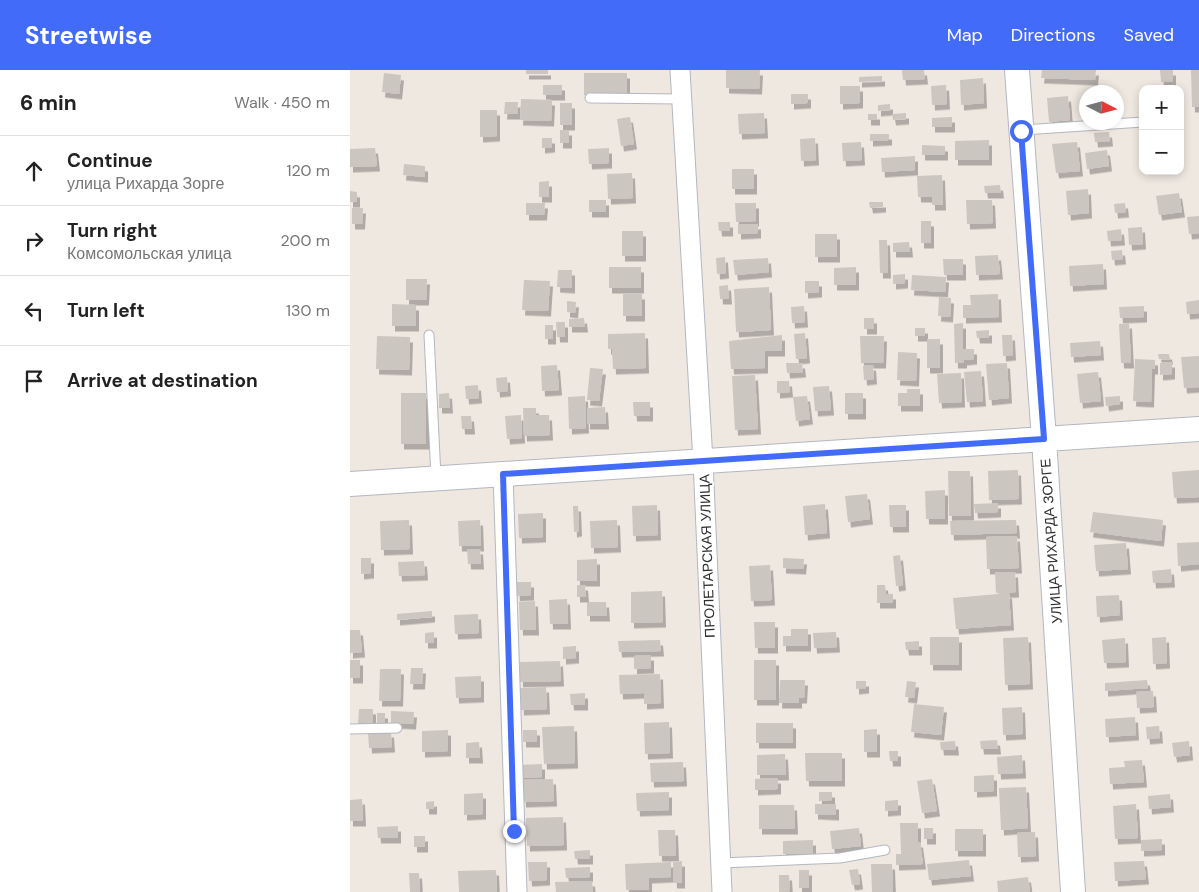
<!DOCTYPE html>
<meta charset="utf-8">
<style>
:root{--surface:#fff;--page:#f2f2f2;--text:#222;--muted:#767676;--line:#e0e0e0;--accent:#436bfa}
body{margin:0;font-family:"DM Sans",sans-serif;background:var(--page);color:var(--text)}
.controls{position:absolute;right:15px;top:15px;display:grid;overflow:hidden;border-radius:10px;box-shadow:0 2px 8px #0003}
.controls button{width:45px;height:45px;display:grid;place-items:center;padding:0;border:0;border-bottom:1px solid var(--line);background:var(--surface);color:var(--text);font:25px sans-serif}
.compass{position:absolute;left:729px;top:15px;width:45px;height:45px;border-radius:50%;background:var(--surface);box-shadow:0 2px 8px #0003;rotate:96deg}
.stop{position:absolute;width:15px;height:15px;margin:-11px;border:4px solid #436bfa;border-radius:50%;background:#fff}
.stop.end{background:#436bfa;border-color:#fff;box-shadow:0 1px 5px #0008}
.list{margin:0;padding:0;list-style:none}
h2{display:flex;justify-content:space-between;align-items:center;height:65px;margin:0;padding:0 20px;font-size:21px}
h2 small{font-size:16px;font-weight:400;color:var(--muted)}
.list li{display:grid;grid-template-columns:32px 1fr auto;gap:15px;align-items:center;box-sizing:border-box;height:70px;padding:0 20px;border-top:1px solid var(--line)}
.list b{display:block;font-size:19px;white-space:nowrap}
.list p{margin:0;font-size:16px;white-space:nowrap;color:var(--muted)}
.list em{font-size:16px;font-style:normal;color:var(--muted)}
.icon{flex:none;width:28px;height:28px;fill:none;stroke:currentColor;stroke-width:2;stroke-linecap:round;stroke-linejoin:round}
.map{position:relative;flex:none;width:849px;height:822px;overflow:hidden}
header{display:flex;align-items:center;gap:30px;box-sizing:border-box;height:70px;padding:0 25px;background:var(--accent);color:#fff}
header strong{font-size:24px}
nav{display:flex;gap:28px;margin-inline-start:auto;font-size:18px}
main{display:flex}
aside{flex:1;background:var(--surface)}
.map>svg:first-child{display:block}
.building{fill:#cbc6bf;filter:url(#shadow)}
.lines{fill:none;stroke-linecap:round;stroke-linejoin:round}
.service-casing{stroke:#b4b7c1;stroke-width:11}
.minor-casing{stroke:#b4b7c1;stroke-width:21}
.tertiary-casing{stroke:#b4b7c1;stroke-width:26}
.service{stroke:#fff;stroke-width:9}
.minor{stroke:#fff;stroke-width:19}
.tertiary{stroke:#fff;stroke-width:24}
.route{stroke:#436bfa;stroke-width:6}
.labels{text-anchor:middle;stroke-width:4;stroke-linejoin:round;paint-order:stroke}
.street-label{font-size:14px;fill:#2e2e2e;stroke:#fff}
</style>
<header>
<strong>Streetwise</strong>
<nav><a>Map</a><a>Directions</a><a>Saved</a></nav>
</header>
<main>
<aside>
<h2>6 min<small>Walk · 450 m</small></h2>
<ul class="list">
<li><svg class="icon" aria-label="ahead" viewBox="0 0 24 24"><path d="M12 20V5M6 11l6-6 6 6"/></svg><div><b>Continue</b><p>улица Рихарда Зорге</p></div><em>120 m</em></li>
<li><svg class="icon" aria-label="right" viewBox="0 0 24 24"><path d="M7 20v-9h11M14 6l5 5-5 5"/></svg><div><b>Turn right</b><p>Комсомольская улица</p></div><em>200 m</em></li>
<li><svg class="icon" aria-label="left" viewBox="0 0 24 24"><path d="M17 20v-9H6M10 6l-5 5 5 5"/></svg><div><b>Turn left</b></div><em>130 m</em></li>
<li><svg class="icon" aria-label="arrive" viewBox="0 0 24 24"><path d="M6 21V4h12l-3 4 3 4H6"/></svg><div><b>Arrive at destination</b></div></li>
</ul>
</aside>
<div class="map">
<svg width="849" height="822" viewBox="0 0 849 822">
<defs>
<filter id="shadow"><feDropShadow dx="3" dy="5.5" stdDeviation="0" flood-color="#0004"/></filter>
</defs>
<rect width="100%" height="100%" fill="#efe8e1"/>
<path class="building" d="M176 0H198V4H176Z
M376 0H410L409 19 376 18Z
M552 0H574L575 9 553 10Z
M692 0H746L745 10 691 8Z
M810 0H823V12H811Z
M841 0H849V37H842Z
M34 3 51 5 49 24 32 22Z
M234 3H277V25H234Z
M532 6V11L509 12V7Z
M633 8 634 33 611 35 610 10Z
M193 15H212V25H193Z
M596 15 597 34 582 35 581 16Z
M490 16H510V33L490 34Z
M441 24H458V33L441 34Z
M718 26 720 50 699 52 697 28Z
M171 29 202 30 201 51 170 50Z
M155 32H168L167 44H154Z
M210 33H222V55H210Z
M540 34V40L528 41V35Z
M130 40H147V66L130 67Z
M414 43 415 63 389 64 388 44Z
M556 43V49L543 50 542 44Z
M518 44H527V50H518Z
M280 47 284 74 271 76 267 49Z
M602 47V57H582V48Z
M210 60H219V73H210Z
M759 62 760 71 745 72 744 63Z
M520 64H539V70L520 71Z
M192 68H202V77L192 78Z
M465 68 466 90 451 91 450 69Z
M639 70V90H605V71Z
M511 72 512 90 493 91 492 73Z
M727 72 730 101 706 103 702 74Z
M572 75 595 76V85H572Z
M25 78 27 96 0 97V79Z
M259 78V93L239 94 238 79Z
M757 80 759 96 737 99 735 83Z
M565 86V100L532 102 531 88Z
M54 94 75 96V107L53 105Z
M382 99H404V119H382Z
M282 103 283 128 258 129 257 104Z
M592 105 593 135H582V127H568L567 106Z
M199 111V127H189V112Z
M650 115 651 123H635L634 116Z
M738 119 739 143 718 145 716 121Z
M0 121 7 122V132H0Z
M829 123 832 142 809 145 806 126Z
M239 130H256V142H239Z
M616 130H642L643 153 617 154Z
M519 132H533V137L520 138Z
M176 133H195L194 145H176Z
M385 133H406V151L386 152Z
M775 133 776 142 765 143 764 134Z
M2 138H13L12 154H2Z
M849 146V163L839 164 837 147Z
M571 151H581V173H571Z
M368 152H380V161H369Z
M388 154H408V163L388 164Z
M792 157 793 174 779 175 778 158Z
M771 159 772 170 758 171 757 161Z
M272 161H293V186H272Z
M465 164H487V187H465Z
M529 170H537L538 203H530Z
M559 172 560 182H543V173Z
M772 180 773 189 762 190 761 181Z
M648 185 650 204 626 205 625 186Z
M375 187 376 203 367 204 366 188Z
M418 188 419 202 385 205 383 190Z
M593 189H613V205H594Z
M753 194 754 214 720 216 719 196Z
M259 197H291V218H259Z
M506 197V215H484V198Z
M208 200H222V218L207 217Z
M555 204V213L543 214V205Z
M562 205 596 207 595 222 561 220Z
M56 209H77L76 230H56Z
M174 210 200 211 198 241 172 240Z
M455 211H469V222L455 223Z
M378 215 379 229H370L369 216Z
M419 217 421 260 386 262 384 219Z
M273 224H292V246H273Z
M648 224 649 247 613 248V235H621L620 225Z
M589 227 601 228 600 247 588 246Z
M849 230V243L837 244 836 232Z
M217 231 226 232 225 243 217 242Z
M42 234 66 235V256H42Z
M454 236 455 252 442 253 441 237Z
M794 236V247L770 248 769 237Z
M234 248 235 257H219V249Z
M514 248H524V259H514Z
M206 252H215V267H207Z
M613 253V279H624V289L614 290V293H605L604 254Z
M779 253 781 293H771L769 254Z
M195 255H203V269H195Z
M565 258H575V266H565Z
M639 260V268H627L626 261Z
M295 263 296 298 263 299 262 279H258V264Z
M455 263 457 288 446 289 444 264Z
M432 265V281H415V298L381 299 379 271Z
M652 265H662L663 285 653 286Z
M27 266 60 267 59 300 26 299Z
M510 266H534L533 293H511Z
M577 269H590V298H577Z
M750 271 751 285 721 287 720 273Z
M548 282 567 283 566 311 547 310Z
M808 284H819L820 289H809Z
M849 286V317L834 318 831 287Z
M785 289 805 290V299H802L801 332 783 331Z
M822 292V304L810 305V293Z
M436 293H452L453 302 437 303Z
M657 293 659 328 639 330 636 294Z
M207 295 209 320 192 321 191 296Z
M523 295 524 309 514 310 513 296Z
M240 298 253 299 249 331 237 330Z
M631 301 633 331 617 332 614 302Z
M748 302 751 331 730 333 727 304Z
M611 303 612 332 589 333 587 304Z
M405 305 408 359 385 360 382 306Z
M157 307 158 321 147 322 146 308Z
M427 311H439L440 322 427 323Z
M128 315 129 328 116 329 115 316Z
M479 316 481 340 465 341 463 317Z
M557 319H570V336H548V323H557Z
M51 323H76V374H51Z
M99 323 100 338H89V324Z
M495 323H513V344H495Z
M235 326 236 358 219 359 218 327Z
M457 326 460 349 446 351 443 327Z
M770 326V334L756 336 755 327Z
M283 332H300V346H284Z
M255 337 256 354H237V338Z
M173 338H186V345H199L200 365 174 366Z
M171 345 172 368 157 369 155 346Z
M111 346H121L122 359H112Z
M668 400 669 429 639 430 638 401Z
M849 400V427L824 428 822 402Z
M598 401H620L621 446H599Z
M595 420V449H576L575 421Z
M517 424 520 449 498 452 495 426Z
M648 433V442L625 443 624 434Z
M475 434 477 463 455 465 453 436Z
M307 435 308 465 283 466 282 436Z
M539 435H556V457H540Z
M223 436H228L229 461 224 462Z
M743 442 813 450 811 471 740 462Z
M193 443V467L169 468 168 444Z
M59 450 60 479 31 480 30 451Z
M130 450 131 476H109L108 451Z
M267 450 268 477 241 478 240 451Z
M666 450 667 463 601 465 600 451Z
M667 466 669 498 637 499 636 467Z
M849 472V494L828 496 827 473Z
M776 473 778 499 746 501 744 475Z
M117 479H130L131 494H118Z
M550 485 553 515 546 516 543 486Z
M11 488H21V503L11 504Z
M433 488 454 489 453 499 433 498Z
M247 489V511H227V490Z
M74 491 75 505 49 506 48 492Z
M420 495 422 530 401 531 399 496Z
M821 499 822 512 803 513 802 501Z
M645 502H665L666 522 646 523Z
M166 512H181V525L167 526Z
M227 515H235L236 527H227Z
M527 515H535L536 524H543V533H527Z
M312 521 313 552 281 553V522Z
M659 523 661 555 606 559 603 528Z
M769 525 770 545 747 547 746 526Z
M217 529 218 554H200L199 530Z
M185 531 186 560H170L169 532Z
M237 532H256L257 546H237Z
M82 541V547L47 550V544Z
M128 544 129 563 105 564 104 545Z
M404 552H425V578H405Z
M441 559H458V576H433V566H441Z
M0 560H10L12 582 0 583Z
M84 562V573H75V563Z
M486 562 487 577 464 578 463 563Z
M580 567H609V595H580Z
M678 567 680 614 655 615 653 568Z
M816 567 817 593 803 594 802 568Z
M775 568 776 592 754 593 752 570Z
M310 570 311 581 269 582 268 571Z
M569 571V580H556L555 572Z
M226 576V588L213 589V577Z
M301 585V598L284 599V586Z
M0 590H10V608H0Z
M404 590H426V630H404Z
M210 591 211 611 170 612V592Z
M61 598H73L72 614H60Z
M30 599H51L50 631H29Z
M310 604 311 633 294 634V623L270 624 269 605Z
M131 606V627L106 628 105 607Z
M430 610H455L454 628H449V633H429Z
M797 610 798 618 755 621V613Z
M506 611H516V618L506 619Z
M557 611 566 612 564 628 555 627Z
M196 617 197 639 171 640 170 618Z
M803 621 804 637 787 638 786 622Z
M235 623V635H221L220 624Z
M564 634 594 637 591 665 561 662Z
M672 637 673 664 653 665 652 638Z
M9 639H23V654H8Z
M41 641 64 642 63 654 41 653Z
M27 643H35V653H27Z
M785 647 786 665 756 667 755 649Z
M319 652 320 683 295 684 294 653Z
M406 653H443V673H406Z
M224 656 225 693 194 694 192 657Z
M809 656 810 668 797 669 796 657Z
M527 659V682H514V660Z
M98 660V681L72 682V661Z
M173 660H187V672H173Z
M41 662 42 677 19 678 18 663Z
M647 670 648 679H631L630 671Z
M605 671 606 680H591L590 672Z
M839 671 840 685 824 687 822 673Z
M129 672 130 688H116V673Z
M539 681H548V691H540Z
M455 683H492V711H456Z
M435 684 436 705H407V685Z
M672 685 673 703 648 704 647 687Z
M792 690 794 712 760 714 759 698 775 697 774 691Z
M333 692 334 711 301 712 300 693Z
M192 694V707L168 708V695Z
M644 705V721L624 722V706Z
M428 708V719L405 720V709Z
M203 709 204 731 173 732 172 710Z
M582 709 587 741 572 743 567 711Z
M676 717 678 758 651 760 649 718Z
M319 722V740L287 741 286 723Z
M469 722H482V730L469 731Z
M133 723V744L114 745V724Z
M820 724 821 737 799 739 798 726Z
M12 729 13 751H0V730Z
M548 730V740L535 741V731Z
M84 731V739H76V732Z
M465 734H486V745L465 744Z
M786 734 788 768 765 769 763 736Z
M409 735H444L445 759H409Z
M213 747 214 775 177 776 176 748Z
M550 753H568V772H570L573 794 546 795V784H551Z
M48 756V768H28L27 757Z
M509 758 511 776 482 779 480 761Z
M574 758H583V769H574Z
M605 759H633V781H605Z
M308 760H325L326 786H309Z
M685 762 686 786 668 787 667 763Z
M64 766H75V777H64Z
M812 769V780L791 781V770Z
M463 770V784H433V771Z
M240 780V789H225L224 781Z
M619 790 621 806 579 810 577 794Z
M332 791V813H324L323 792Z
M794 791 796 809 765 811 764 792Z
M178 792H197V810L179 811Z
M321 792V807L299 808V820H276L275 794Z
M521 794H542L543 822H522Z
M240 797V807L216 808 215 798Z
M508 799 510 814 502 815 499 800Z
M146 800 147 822H109L108 801Z
M449 800H459V818H449Z
M59 803H69L70 822H60Z
M429 805H439L440 821 429 822Z
M678 807 680 822H648L647 811Z
M242 811 243 822H206L205 812Z"/>
<g class="lines">
<g class="service-casing">
<path id="service" d="M240 28 331 29
M673 60 793 52
M79 265 86 407
M0 659 47 658
M371 793 490 788 535 780"/>
</g>
<g class="minor-casing">
<path id="minor" d="M330 0 353 391 372 822
M153 404 167 822"/>
</g>
<g class="tertiary-casing">
<path id="tertiary" d="M667 0 694 369 723 822
M0 414 849 359"/>
</g>
<use href="#service" class="service"/>
<use href="#minor" class="minor"/>
<use href="#tertiary" class="tertiary"/>
</g>
<g class="lines">
<path class="route" d="M164 761 153 404 694 369 671 61"/>
</g>
<g class="labels">
<g class="street-label">
<text transform="translate(701 471) rotate(-94)" y="5">УЛИЦА РИХАРДА ЗОРГЕ</text>
<text transform="translate(357 486) rotate(-92)" y="5">ПРОЛЕТАРСКАЯ УЛИЦА</text>
</g>
</g>
</svg>
<div class="controls">
<button>+</button>
<button>−</button>
</div>
<svg class="compass" viewBox="-18 -18 36 36"><path d="M0-13l5 13h-10z" fill="#e53935"/><path d="M0 13l5-13h-10z" fill="#767676"/></svg>
<div class="stop" style="left:671px;top:61px"></div>
<div class="stop end" style="left:164px;top:761px"></div>
</div>
</main>
